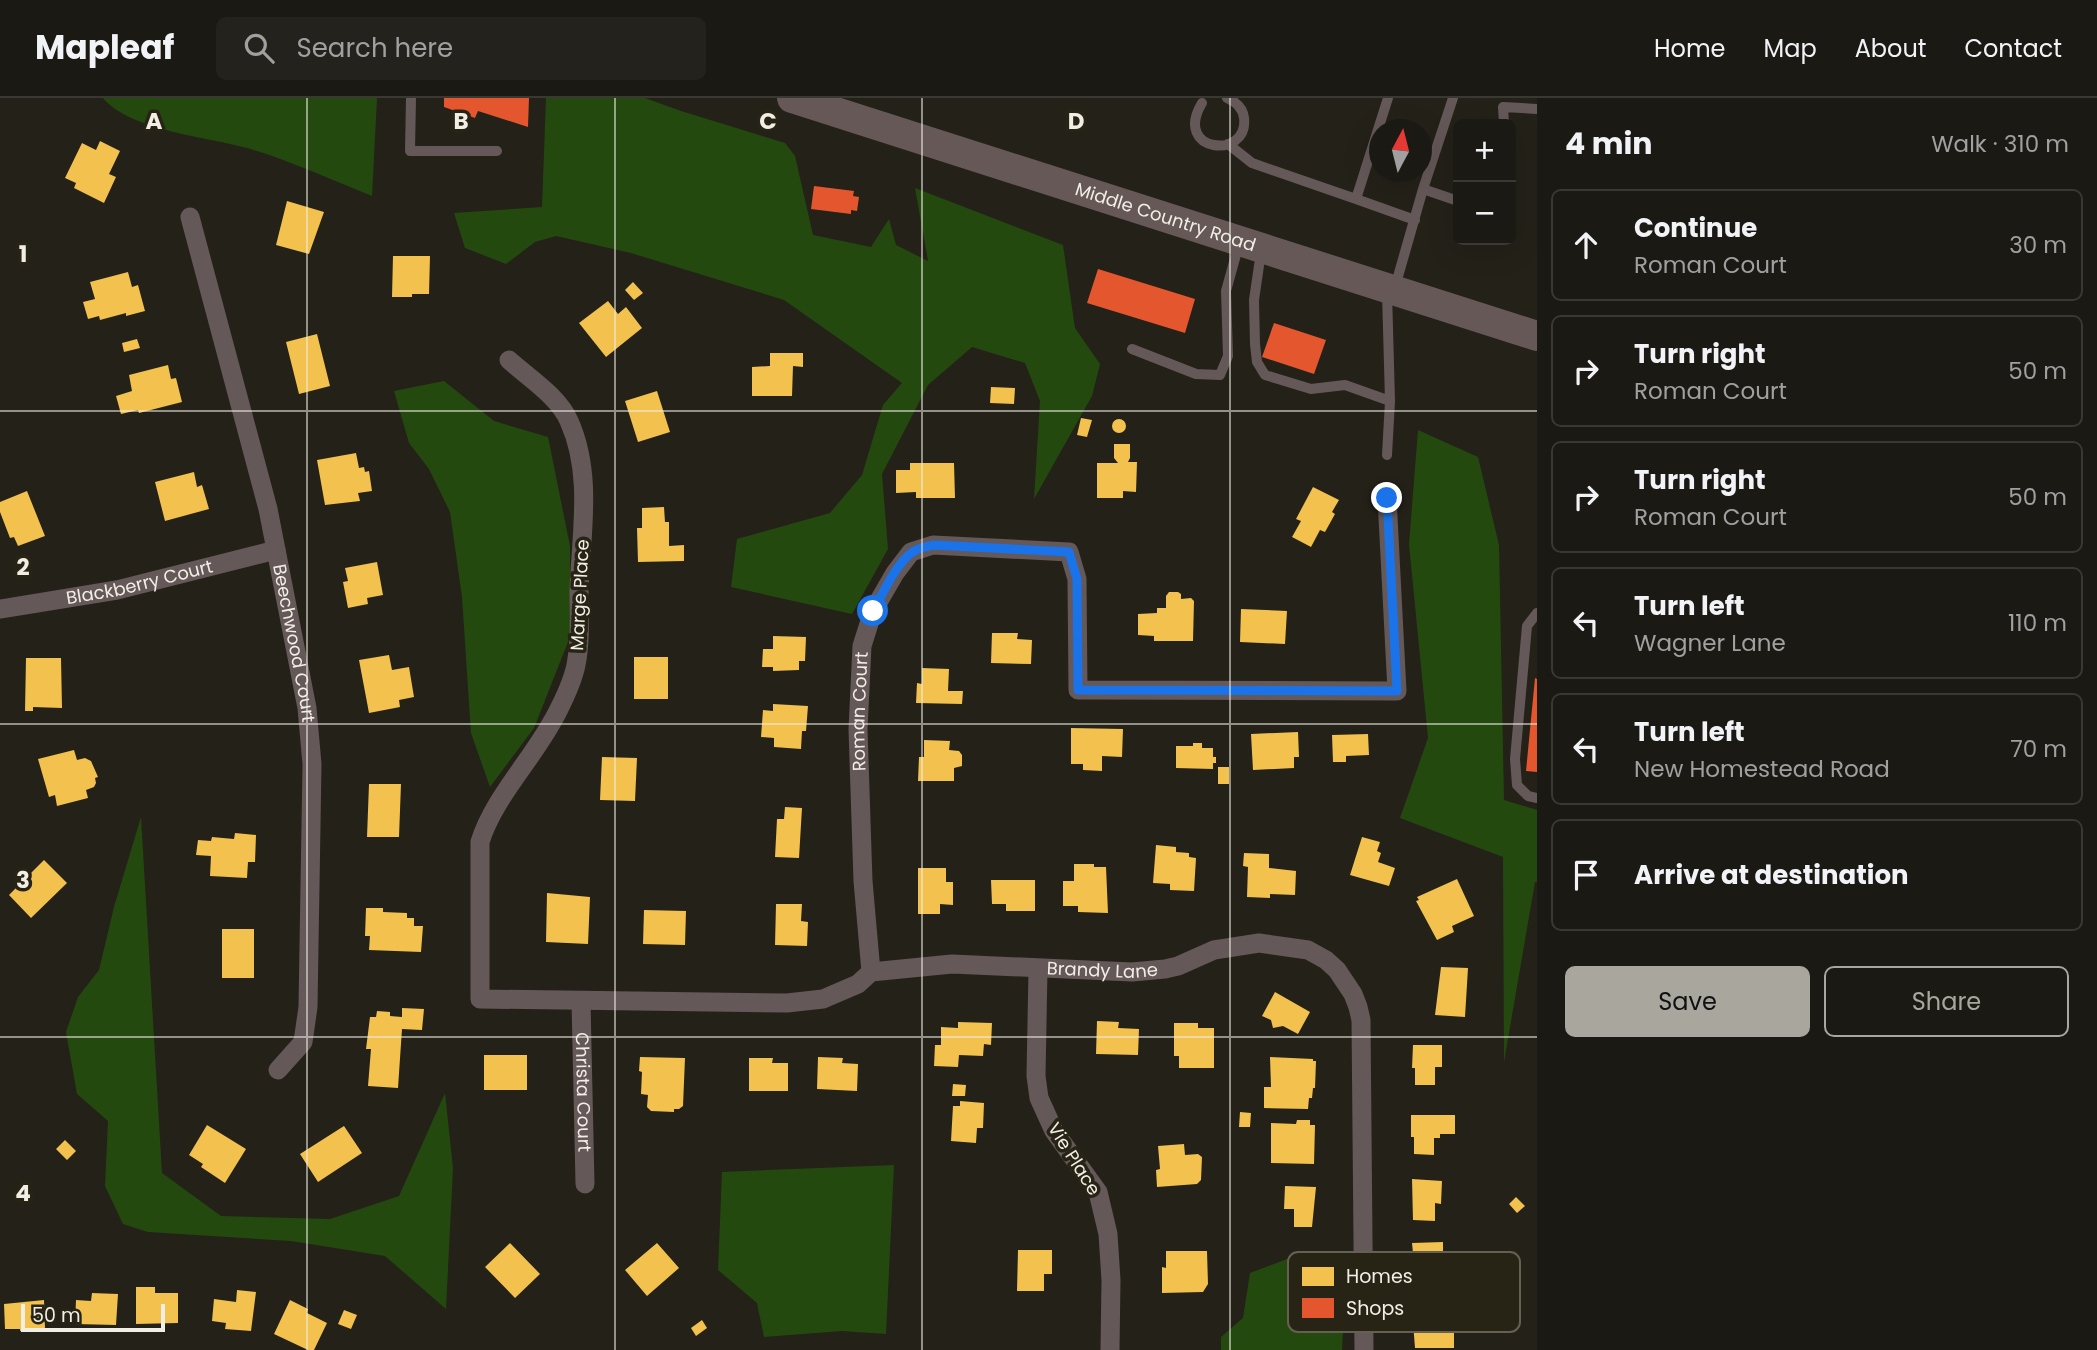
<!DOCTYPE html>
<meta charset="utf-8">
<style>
:root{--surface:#1b1913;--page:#24221c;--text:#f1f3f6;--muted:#a0a0a0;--line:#393833;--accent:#a9a69e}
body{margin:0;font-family:Poppins,sans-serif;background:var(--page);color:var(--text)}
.controls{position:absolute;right:21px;top:21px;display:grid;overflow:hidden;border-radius:10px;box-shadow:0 7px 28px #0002}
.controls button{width:63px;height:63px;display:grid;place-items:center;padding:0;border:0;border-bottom:2px solid var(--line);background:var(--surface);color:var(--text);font:35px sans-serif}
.compass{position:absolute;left:1369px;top:21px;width:63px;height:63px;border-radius:50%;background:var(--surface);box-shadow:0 7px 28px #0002;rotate:7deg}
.scale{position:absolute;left:21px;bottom:18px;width:144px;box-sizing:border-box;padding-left:7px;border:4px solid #f1eee5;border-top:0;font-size:19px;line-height:24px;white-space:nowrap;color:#f1eee5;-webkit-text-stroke:5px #282415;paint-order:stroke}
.stop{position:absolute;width:21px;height:21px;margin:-16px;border:5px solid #1a73e8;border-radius:50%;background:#fff}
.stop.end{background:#1a73e8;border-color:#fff;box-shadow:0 2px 7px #0008}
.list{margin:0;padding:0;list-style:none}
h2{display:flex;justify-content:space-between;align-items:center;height:91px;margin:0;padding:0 28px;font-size:30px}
h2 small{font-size:23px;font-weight:400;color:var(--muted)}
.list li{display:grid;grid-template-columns:46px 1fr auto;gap:21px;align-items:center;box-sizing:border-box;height:112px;margin:0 14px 14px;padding:0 14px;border:2px solid var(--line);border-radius:10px}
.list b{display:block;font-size:26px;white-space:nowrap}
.list p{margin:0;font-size:23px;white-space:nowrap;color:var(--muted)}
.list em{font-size:23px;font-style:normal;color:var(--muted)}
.actions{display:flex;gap:14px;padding:21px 28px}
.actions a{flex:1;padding:16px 0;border:2px solid var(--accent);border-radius:10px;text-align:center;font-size:24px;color:var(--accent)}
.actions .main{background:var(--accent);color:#111}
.icon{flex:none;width:38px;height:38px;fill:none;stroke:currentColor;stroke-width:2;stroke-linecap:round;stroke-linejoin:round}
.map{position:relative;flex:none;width:1537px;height:1252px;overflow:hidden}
header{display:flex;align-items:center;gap:42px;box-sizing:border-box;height:98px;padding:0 35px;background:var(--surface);border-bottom:2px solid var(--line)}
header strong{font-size:33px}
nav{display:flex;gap:38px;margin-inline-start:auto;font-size:24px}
.search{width:490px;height:63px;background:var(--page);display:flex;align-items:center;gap:18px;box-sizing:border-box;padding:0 24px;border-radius:10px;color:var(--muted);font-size:26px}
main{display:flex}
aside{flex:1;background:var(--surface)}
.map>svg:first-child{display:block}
.green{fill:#24490f}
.homes{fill:#f2c14e}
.shops{fill:#e4572e}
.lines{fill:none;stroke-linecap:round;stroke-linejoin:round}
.service{stroke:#655858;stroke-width:10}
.minor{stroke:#655858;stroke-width:19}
.primary{stroke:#655857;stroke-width:30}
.route{stroke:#1a73e8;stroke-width:9}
.grid{fill:none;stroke:#f1eee5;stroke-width:2;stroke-opacity:0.55}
.labels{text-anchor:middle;stroke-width:7;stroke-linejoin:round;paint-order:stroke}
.street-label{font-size:18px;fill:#f1eee5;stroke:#282415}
.key{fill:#282415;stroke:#646153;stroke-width:2}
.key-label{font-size:19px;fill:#f1eee5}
.grid-label{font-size:23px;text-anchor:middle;font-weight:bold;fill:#f1eee5;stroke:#282415;stroke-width:7;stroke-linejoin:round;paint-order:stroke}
</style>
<header>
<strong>Mapleaf</strong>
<div class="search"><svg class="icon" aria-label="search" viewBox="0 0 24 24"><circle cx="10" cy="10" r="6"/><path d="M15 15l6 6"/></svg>Search here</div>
<nav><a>Home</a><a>Map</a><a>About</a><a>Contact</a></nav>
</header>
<main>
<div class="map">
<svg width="1537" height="1252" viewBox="0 0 1537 1252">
<rect width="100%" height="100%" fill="#242119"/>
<path class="green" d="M103 0H377L372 98C331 82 289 62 247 50 207 39 129 32 103 0Z
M546 0H645L681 13 785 45 795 58 813 137 871 149 889 121 896 147 928 163 915 90 1063 147 1075 230 1100 266 1092 298 1034 401 1040 303 1025 265 972 249 928 287 882 376 888 451 852 516 731 489 737 441 830 415 862 377 883 307 902 285 784 202 631 155 556 138 535 144 506 166 465 150 454 115 542 109Z
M444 283 494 323 548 339 570 448V539L534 630 490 689 471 635 462 499 450 414 429 371 409 345 394 293Z
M1418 332 1478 359 1499 447 1504 702 1537 712V784H1535L1504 964 1503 759 1400 720 1428 640 1409 446Z
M141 719 162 1075 221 1118 330 1121 399 1098 445 995 453 1070 446 1211 385 1158 291 1143 148 1134 123 1126 105 1088 108 1023 77 996 66 934 78 899 99 872 114 809Z
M894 1067 886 1236 842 1233 764 1239 757 1205 718 1172 722 1074Z
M1295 1158 1325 1159 1345 1190 1342 1252H1221V1239L1243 1220 1250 1175Z"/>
<path class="homes" d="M100 43 120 53 109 76 116 79 104 105 74 90 76 85 65 80 82 45 96 52Z
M287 103 324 114 309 156 276 147Z
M393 158H430L429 196H412V199H392Z
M128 174 132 189 138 187 145 213 126 218V215L100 222 99 218 88 221 83 204 95 201 90 184Z
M633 184 643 195 634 202 625 192Z
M608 203 618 216 626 209 642 230 606 259 579 225Z
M317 236 330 288 299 296 286 244Z
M137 241 140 250 124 254 122 245Z
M770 255H803V269L793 268 792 298H752V269L770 268Z
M168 267 171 281 176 280 182 304 139 315 138 312 121 316 116 298 132 293 129 277Z
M991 289 1015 290 1014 306 990 305Z
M657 293 670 334 638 344 625 303Z
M1081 320 1092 322 1087 339 1077 337Z
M1112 328a7 7 0 1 1 14 0a7 7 0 1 1-14 0Z
M1114 346H1130V360L1128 364H1137L1136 394 1123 393V400H1097V365H1118L1114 360Z
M356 355 359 370 364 369 365 374 369 373 372 393 358 395 360 403 325 407 317 362Z
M910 365H954L955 400H916V394L896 395V372H910Z
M194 374 197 389 202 387 209 411 165 423 155 384Z
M1313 389 1339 402 1332 414 1335 416 1325 434 1320 432 1311 449 1292 439 1301 423 1296 421Z
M27 393 45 438 18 448 14 439 10 440 0 414V404Z
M664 409 665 424H669V448L684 447V463L638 464 637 430H642V410Z
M377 464 383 497 367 500 368 506 348 510 343 484 348 483 345 470Z
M1169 494H1178L1181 496V501L1191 500 1194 503 1193 543H1154V538L1138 537V516L1157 515V510H1166V498Z
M1241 511 1287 513 1285 546 1240 544Z
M992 535H1018L1017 541 1032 542 1031 566 991 565Z
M773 538 806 539 805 563H799V572L773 573V569H762L763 551H773Z
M389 557 392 572 409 569 414 599 399 602 400 609 369 615 359 562Z
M634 559H668V601H634Z
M26 560H61L62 610 33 609V613H25Z
M922 570 949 571 948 593H963L962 606 916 605 917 585 922 586Z
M773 606 808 608 806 633H802L801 651 774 649V640L761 639 763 612 773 613Z
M1071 630 1123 631 1122 659 1102 658V673L1083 672V666H1071Z
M1298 634 1299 659H1294V670L1253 672 1251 636Z
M1368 636 1369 657 1346 658V664H1333L1332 637Z
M924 642 950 643 949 652 959 653 962 657V668L954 670V683H918L919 659H924Z
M1193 645H1202V650H1213V659H1216V665H1213V671L1176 670V648H1193Z
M74 652 77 662 85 660 91 663 98 679 95 680 96 685 94 689 86 692 88 700 57 708 55 697 49 699 38 661Z
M602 659 637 660 635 703 600 702Z
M1218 669H1229V686H1218Z
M369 686H401L399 739H367Z
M785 709 802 710 799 760 775 759 777 721H784Z
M235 735 256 737 255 764H248L247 780 210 778 211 758 196 757 198 742 211 743 212 739 234 741Z
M1362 739 1380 744 1377 753 1381 755 1378 764 1395 770 1389 788 1350 777Z
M1156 747 1176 749V754L1189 755V759L1196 760 1194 793 1170 792V786L1153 785Z
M1244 755 1269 756V770L1296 773 1295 797 1270 796V800L1247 799 1248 769 1243 768Z
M44 762 67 785 31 820 9 797Z
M1074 766H1094V769H1106L1108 815 1078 814V808H1063V783H1074Z
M918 770H946V784H953V807L940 806V816H918Z
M1457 781 1474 818 1452 828 1454 834 1437 842 1416 803 1419 802 1417 799Z
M991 782H1035V813H1006V806H992Z
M547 795 590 799 588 846 546 844Z
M776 806H802L801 823 808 824 807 848 775 847Z
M366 810H383V814L407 815V820H414V828H423L421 854 369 852 370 838H365Z
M644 812 686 813 685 847 643 846Z
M222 831H254V880H222Z
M1441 869 1468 870 1465 919 1435 917Z
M1275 894 1310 914 1298 936 1283 928 1273 930 1271 922 1262 918Z
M402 910 424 911 422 932 402 931 398 990 368 988 371 951H366L370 919H376L377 913 390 914V918L402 919Z
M1097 923 1119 924 1118 930 1139 931 1138 957 1096 956Z
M958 924 992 925 991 947 984 946 983 958 959 957 958 969 934 968 935 947H941V929L958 930Z
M1174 925H1198V930H1214V970H1179V958H1174Z
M1413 947H1442V969H1435V987H1415V970H1412Z
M484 957H527V992H484Z
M640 959 685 960 683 1008 679 1011H674V1014L651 1013 647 1009 648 997 641 996 642 974 639 973Z
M818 959 843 960 842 965 858 966 857 993 817 991Z
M1270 959 1313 961V963H1316L1315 990H1313L1312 1000H1309L1308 1011 1264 1010V989H1271Z
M749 960H773L772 965H788V993H749Z
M953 986 966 987 965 998H952Z
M960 1003 984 1005 983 1030H977L976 1045 951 1043 953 1008H960Z
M1240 1014 1251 1015 1250 1029H1239Z
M1411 1017H1455V1036H1440V1040H1434V1057L1414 1056V1039H1411Z
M1297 1022H1310V1027H1315L1314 1066 1271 1065V1025L1296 1026Z
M207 1027 246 1051 225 1085 201 1069 203 1066 189 1057Z
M344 1028 362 1055 318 1084 300 1056Z
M65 1042 76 1053 67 1062 56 1051Z
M1184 1046 1185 1057 1198 1056 1202 1059 1201 1082 1197 1086 1157 1089 1156 1072 1160 1071 1158 1048Z
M1412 1081 1442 1083 1441 1106 1435 1105V1123L1413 1122Z
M1285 1088 1316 1089 1312 1129H1294V1111H1284Z
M1516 1099 1525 1108 1517 1115 1509 1106Z
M1443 1144V1167L1434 1168V1185L1416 1186 1412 1145Z
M510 1145 540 1176 515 1200 485 1169Z
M657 1145 679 1170 647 1198 625 1172Z
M1018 1152H1052V1176H1044V1193H1017Z
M1166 1153H1207L1208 1186 1203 1194 1162 1195V1169L1166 1170Z
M136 1189H155V1195H178V1225L136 1226Z
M237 1192 256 1194 251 1233 225 1231 226 1225 212 1223 214 1201 236 1204Z
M92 1195 118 1196 116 1227 75 1226 76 1202 91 1203Z
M44 1202 45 1230 20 1233V1231H5L4 1206Z
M290 1202 308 1211 307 1215 327 1225 314 1252H308L274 1236Z
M344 1212 357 1217 351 1231 338 1226Z
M1412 1212H1442V1226H1454V1250H1415Z
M702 1222 707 1230 696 1238 691 1230Z"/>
<path class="shops" d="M444 0H529L528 29 478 13 475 20 444 9Z
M814 88 854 93 853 98 859 99 857 113 851 112V116L811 111Z
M1098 171 1195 201 1185 235 1087 205Z
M1274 225 1326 242 1314 276 1262 259Z
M1535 580 1537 581V674L1526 673Z"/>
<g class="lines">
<path class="service" d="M411 0 410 53H497
M1202 5C1172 55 1249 62 1244 20 1243 10 1236 4 1227 0
M1504 26 1503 9 1537 11
M1228 46 1252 65 1356 101 1388 0
M1423 91 1458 103
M1356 101 1415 122
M1261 154 1254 202 1255 246 1257 264 1265 277 1311 291 1345 287 1390 303
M1395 189 1423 91 1453 0
M1132 251 1196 276 1220 277 1228 258 1226 193 1239 146
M1387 357 1390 303 1387 194
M1537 515 1527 528 1515 661 1517 687 1528 698 1537 700"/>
<g class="minor">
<path id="s1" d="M190 119 268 411 307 610 312 666 308 909 303 944 278 972"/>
<path id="s2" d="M509 262C529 280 559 299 569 323 593 376 581 436 579 492 579 516 581 542 576 567 573 582 566 597 559 611 537 657 494 698 480 744V901L787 905 823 901 858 886 871 874 952 866 1132 874 1165 871 1178 868 1214 852 1259 845 1308 852 1326 862 1337 872 1353 896 1358 909 1361 922 1364 1252"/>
<path id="s3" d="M0 511 117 492 276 452"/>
<path d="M1038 871 1036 978 1039 1000 1054 1033 1098 1094 1108 1136 1111 1182 1110 1252"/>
<path id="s4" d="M871 874 863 783 858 631 862 548 873 513 895 475 911 454 933 447 1069 454 1077 481 1078 592 1397 593 1387 400"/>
<path id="s5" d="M581 903 585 1086"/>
</g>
<path class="primary" id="s6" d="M792 0 1537 238"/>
</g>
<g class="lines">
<path class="route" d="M873 513C884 494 894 469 911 455 917 450 925 449 933 447L1069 454 1077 481 1078 592 1397 593 1387 400"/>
</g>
<path class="grid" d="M307 0V1252M615 0V1252M922 0V1252M1230 0V1252M0 313H1537M0 626H1537M0 939H1537"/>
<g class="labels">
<g class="street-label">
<text dy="6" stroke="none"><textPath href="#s6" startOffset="392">Middle Country Road</textPath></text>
<text dy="6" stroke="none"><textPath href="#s3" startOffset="142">Blackberry Court</textPath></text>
<text transform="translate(580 497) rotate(-87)" y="6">Marge Place</text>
<text dy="6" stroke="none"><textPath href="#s1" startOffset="439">Beechwood Court</textPath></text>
<text dy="6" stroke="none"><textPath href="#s4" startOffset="261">Roman Court</textPath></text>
<text dy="6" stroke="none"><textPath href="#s2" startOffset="1323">Brandy Lane</textPath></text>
<text dy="6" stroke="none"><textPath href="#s5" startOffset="91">Christa Court</textPath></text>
<text transform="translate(1074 1061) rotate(58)" y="6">Vie Place</text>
</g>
</g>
<rect x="1288" y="1154" width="232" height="80" rx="10" class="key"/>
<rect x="1302" y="1169" width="32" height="19" fill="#f2c14e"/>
<rect x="1302" y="1200" width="32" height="20" fill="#e4572e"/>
<g class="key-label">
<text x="1346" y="1185">Homes</text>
<text x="1346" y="1217">Shops</text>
</g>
<g class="grid-label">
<text x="154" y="31">A</text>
<text x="461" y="31">B</text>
<text x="768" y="31">C</text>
<text x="1076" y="31">D</text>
<text x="23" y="164">1</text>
<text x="23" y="477">2</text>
<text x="23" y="790">3</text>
<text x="23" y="1103">4</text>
</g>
</svg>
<div class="controls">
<button>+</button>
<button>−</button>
</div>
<svg class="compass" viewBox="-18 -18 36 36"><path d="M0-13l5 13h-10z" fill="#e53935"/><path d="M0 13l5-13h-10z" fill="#a0a0a0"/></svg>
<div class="scale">50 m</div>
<div class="stop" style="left:873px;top:513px"></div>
<div class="stop end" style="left:1387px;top:400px"></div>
</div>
<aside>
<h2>4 min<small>Walk · 310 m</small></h2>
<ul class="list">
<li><svg class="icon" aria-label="ahead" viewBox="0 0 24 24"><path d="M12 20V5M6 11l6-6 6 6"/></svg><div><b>Continue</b><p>Roman Court</p></div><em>30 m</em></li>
<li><svg class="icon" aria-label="right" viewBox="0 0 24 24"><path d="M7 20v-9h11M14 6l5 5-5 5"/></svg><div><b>Turn right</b><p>Roman Court</p></div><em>50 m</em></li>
<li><svg class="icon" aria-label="right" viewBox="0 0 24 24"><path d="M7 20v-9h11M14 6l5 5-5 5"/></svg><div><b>Turn right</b><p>Roman Court</p></div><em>50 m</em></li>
<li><svg class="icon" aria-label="left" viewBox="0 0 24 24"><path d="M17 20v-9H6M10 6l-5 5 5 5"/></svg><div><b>Turn left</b><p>Wagner Lane</p></div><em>110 m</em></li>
<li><svg class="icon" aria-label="left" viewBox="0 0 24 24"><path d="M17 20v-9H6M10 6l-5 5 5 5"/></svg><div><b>Turn left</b><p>New Homestead Road</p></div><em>70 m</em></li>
<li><svg class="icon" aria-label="arrive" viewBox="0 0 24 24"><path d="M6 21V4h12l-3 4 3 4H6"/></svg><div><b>Arrive at destination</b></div></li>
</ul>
<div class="actions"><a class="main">Save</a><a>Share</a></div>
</aside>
</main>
